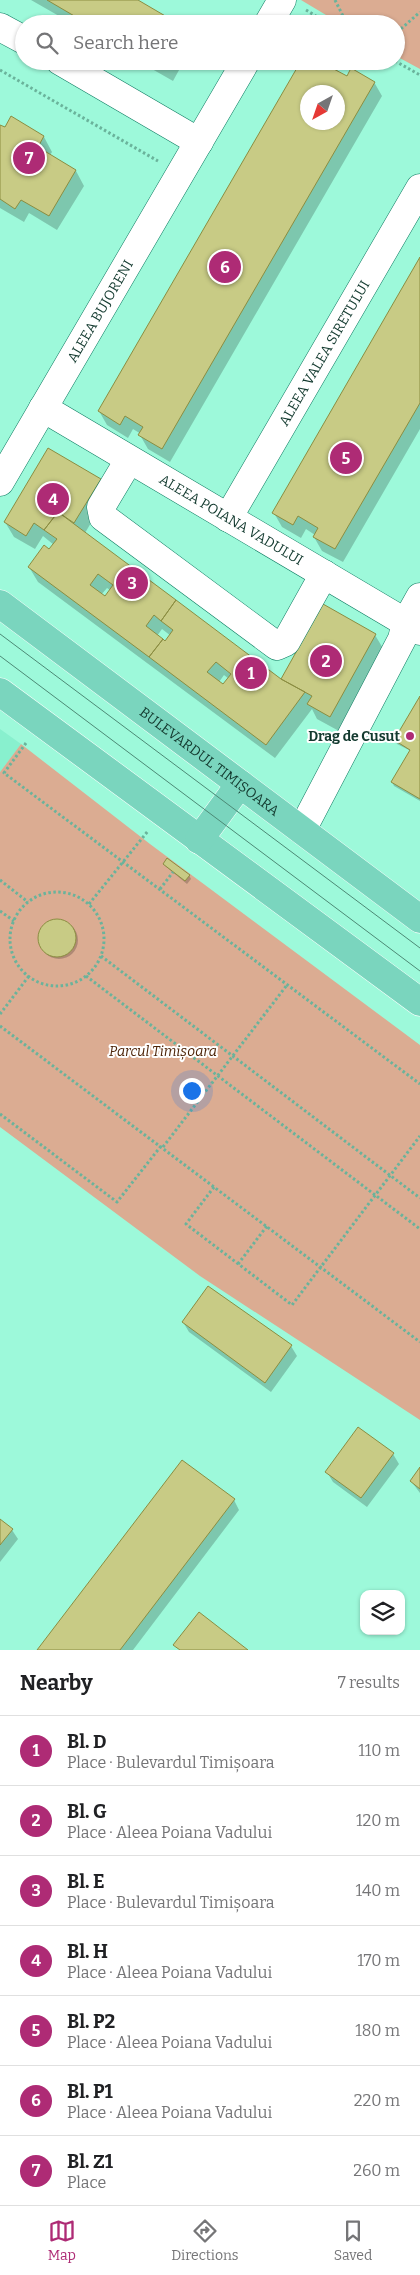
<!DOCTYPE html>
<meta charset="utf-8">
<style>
:root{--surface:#fff;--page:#f6f6f6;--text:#202124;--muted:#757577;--line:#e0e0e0;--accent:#ae2b75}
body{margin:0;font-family:Bitter,serif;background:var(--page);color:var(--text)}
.controls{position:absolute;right:15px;bottom:15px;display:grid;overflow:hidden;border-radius:10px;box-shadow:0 1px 4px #0004}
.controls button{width:45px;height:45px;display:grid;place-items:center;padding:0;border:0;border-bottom:1px solid var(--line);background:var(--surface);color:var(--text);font:25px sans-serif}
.compass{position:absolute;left:300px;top:85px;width:45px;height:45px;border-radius:50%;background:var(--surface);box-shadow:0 1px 4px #0004;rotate:220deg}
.you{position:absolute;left:191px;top:1090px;width:18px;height:18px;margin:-12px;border:4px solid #fff;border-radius:50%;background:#1a73e8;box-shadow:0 0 0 8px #1a73e833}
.badge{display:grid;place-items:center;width:32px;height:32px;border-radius:50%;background:var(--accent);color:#fff;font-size:16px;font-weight:700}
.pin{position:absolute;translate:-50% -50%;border:2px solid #fff;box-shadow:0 1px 5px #0006}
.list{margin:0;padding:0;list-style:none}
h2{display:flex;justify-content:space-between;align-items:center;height:65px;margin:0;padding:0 20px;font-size:21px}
h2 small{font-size:16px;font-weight:400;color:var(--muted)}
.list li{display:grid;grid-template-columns:32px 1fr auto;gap:15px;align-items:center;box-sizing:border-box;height:70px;padding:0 20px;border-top:1px solid var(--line)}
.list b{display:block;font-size:19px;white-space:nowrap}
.list p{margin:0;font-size:16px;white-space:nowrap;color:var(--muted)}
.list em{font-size:16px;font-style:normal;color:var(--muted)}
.icon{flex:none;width:28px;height:28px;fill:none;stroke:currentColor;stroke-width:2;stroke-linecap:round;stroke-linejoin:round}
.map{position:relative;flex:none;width:420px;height:1650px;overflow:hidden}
.search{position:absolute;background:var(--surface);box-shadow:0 1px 4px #0004;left:15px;right:15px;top:15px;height:55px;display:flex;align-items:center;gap:12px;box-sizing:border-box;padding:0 18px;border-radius:28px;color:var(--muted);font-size:19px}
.sheet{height:555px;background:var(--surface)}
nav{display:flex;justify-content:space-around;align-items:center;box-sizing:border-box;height:70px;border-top:1px solid var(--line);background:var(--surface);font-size:14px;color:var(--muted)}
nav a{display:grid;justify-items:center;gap:2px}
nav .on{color:var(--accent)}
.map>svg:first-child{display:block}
.built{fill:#88f0ce}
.green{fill:#dbac92}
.shadow{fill:#0003;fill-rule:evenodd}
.building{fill:#c8cb85;stroke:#8b8d41;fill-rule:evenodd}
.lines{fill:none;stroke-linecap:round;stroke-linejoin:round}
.minor-casing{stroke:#0d7b61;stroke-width:29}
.major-casing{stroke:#fff;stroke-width:29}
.path{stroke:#6ab39b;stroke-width:3;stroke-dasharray:2.5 2.5;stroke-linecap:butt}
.minor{stroke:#fff;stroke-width:28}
.major{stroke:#7ad5be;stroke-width:28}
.tram{stroke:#4c8975;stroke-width:1}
.poi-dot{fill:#ae2b75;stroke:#fff;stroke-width:2}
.labels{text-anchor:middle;stroke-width:4;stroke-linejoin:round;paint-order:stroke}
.street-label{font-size:14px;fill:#133a2f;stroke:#fff}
.poi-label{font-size:14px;font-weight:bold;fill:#133a2f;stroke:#fff;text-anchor:end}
.park-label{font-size:14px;font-style:italic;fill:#4d2408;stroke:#fff}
</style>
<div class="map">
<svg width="420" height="1650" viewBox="0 0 420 1650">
<rect width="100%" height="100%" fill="#9df9da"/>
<path class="built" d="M0 729 21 744 0 772Z"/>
<path class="green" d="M301 0H420V69L396 56V24H341Z
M21 744 150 844 420 1045V1420L200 1276 0 1127V772Z"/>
<path class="shadow" d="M31 0H136L177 24H73Z
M138 61H184L173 81Z
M303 61H334L339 74 347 78 374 82 382 96 170 462 148 449 140 435 141 434 133 429 128 438 107 425 99 411ZM308 92H338V122H308Z
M12 118 44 137 52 152 50 155 76 171 84 186 57 230 29 213 24 222 0 208V126L5 129Z
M420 260V429L343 562 322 551 314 537 315 535 306 529 301 538 282 527 274 513Z
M100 480 108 494 85 533 281 681 323 606 375 635 384 650 339 731 317 719 312 709 275 758 38 582 29 567 50 551 54 545 43 536 35 549 14 537 5 522ZM107 588 110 590 105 598 101 595ZM162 629 171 636 166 643 157 636ZM224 675 229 679 224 686 219 682Z
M420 698V801L394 786 392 782 411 751 397 744 395 740Z
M164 865 189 875 191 879 187 884Z
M40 940a19 19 0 1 1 38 0a19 19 0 1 1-38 0Z
M209 1287 291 1346 297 1356 271 1392 189 1332 183 1322Z
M393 1454 399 1464 367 1507 333 1482 327 1472Z
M420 1470V1493L411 1481Z
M234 1500 239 1510 133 1650H39Z
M0 1520 12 1530 18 1539 0 1562Z"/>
<path class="building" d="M47 0H138L179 24H88Z
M153 61H168L164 68Z
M301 61H331L328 66 347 76 351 68 375 82 162 449 138 435 143 427 125 416 120 425 98 411ZM308 92H338V122H308Z
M11 116 44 136 38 147 76 170 49 216 21 200 15 209 0 199V125L5 127Z
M420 257V403L335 549 313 537 318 528 298 516 293 525 272 513Z
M48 448 101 479 74 523 58 512 44 530 34 523 26 536 4 522Z
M58 512 176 600 161 621 154 615 146 626 163 639 149 657 28 567 44 545 49 549 57 539 44 530ZM98 574 113 585 105 596 90 585Z
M176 600 281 679 305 692 266 745 149 657 163 639 165 641 173 630 161 621ZM216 662 231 674 223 684 207 672Z
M323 604 376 634 330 717 307 704 312 696 281 679Z
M420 696V799L391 782 410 750 394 740Z
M167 858 190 875 185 881 163 864Z
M38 938a19 19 0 1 1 38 0a19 19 0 1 1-38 0Z
M208 1286 292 1345 265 1383 182 1322Z
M358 1427 394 1453 361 1498 325 1472Z
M182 1460 235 1499 120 1650H37Z
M420 1467V1489L410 1481Z
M0 1519 13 1529 0 1545Z
M199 1612 248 1650H180L173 1645Z"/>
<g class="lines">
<g class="minor-casing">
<g id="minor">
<path d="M268 24 282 0"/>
<path d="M0 27 24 40"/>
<path d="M60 61 199 142"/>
<path id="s1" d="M43 408 420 631"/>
<path d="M129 460 101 507 103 517 277 646 286 642 324 574"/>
<path id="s2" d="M0 482 246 61"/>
<path id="s3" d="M228 518 420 188"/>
<path d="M302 830 402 639 406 622 420 597"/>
</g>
</g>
<g class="major-casing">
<g id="major">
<path id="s4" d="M0 604 420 919"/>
<path d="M0 692 420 1002"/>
<path d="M199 840 240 784"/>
</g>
</g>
<path class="path" d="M335 0 347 24
M306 10 329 24
M396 30 402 28 420 12
M395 61 420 75
M0 70 158 161
M26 743 4 773 420 1084
M0 880 28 902
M160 889 173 872
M10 939a47 47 0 1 1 94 0a47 47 0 1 1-94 0Z
M89 904 148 831
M0 911 14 921
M101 956 420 1198
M86 976 420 1229
M0 1014 29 976
M0 1026 420 1342
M0 1114 117 1202 161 1146
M163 1147 287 985
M214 1187 186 1224 292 1305 420 1136
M238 1264 267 1226"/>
<use href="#minor" class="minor"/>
<use href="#major" class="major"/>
<path class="tram" d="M0 634 420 948
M0 656 420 971"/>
</g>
<circle class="poi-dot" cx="410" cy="736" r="5"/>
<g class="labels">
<g class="street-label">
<text dy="5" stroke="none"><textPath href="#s2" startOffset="198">ALEEA BUJORENI</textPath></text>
<text dy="5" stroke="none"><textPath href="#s3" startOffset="191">ALEEA VALEA SIRETULUI</textPath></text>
<text dy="5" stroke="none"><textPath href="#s1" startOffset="219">ALEEA POIANA VADULUI</textPath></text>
<text dy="5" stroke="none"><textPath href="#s4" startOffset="262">BULEVARDUL TIMIȘOARA</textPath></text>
</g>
<g class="poi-label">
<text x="400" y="741">Drag de Cusut</text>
</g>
<g class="park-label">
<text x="163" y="1056">Parcul Timișoara</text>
</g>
</g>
</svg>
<div class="controls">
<button><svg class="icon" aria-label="layers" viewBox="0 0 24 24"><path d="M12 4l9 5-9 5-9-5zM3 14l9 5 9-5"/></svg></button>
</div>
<svg class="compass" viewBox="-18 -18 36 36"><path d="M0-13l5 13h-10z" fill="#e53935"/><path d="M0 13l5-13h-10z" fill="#757577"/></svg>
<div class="you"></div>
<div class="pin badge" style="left:251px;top:673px">1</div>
<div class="pin badge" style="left:326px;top:661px">2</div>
<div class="pin badge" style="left:132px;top:583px">3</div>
<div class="pin badge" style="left:53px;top:499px">4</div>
<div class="pin badge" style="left:346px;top:458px">5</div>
<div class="pin badge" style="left:225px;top:267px">6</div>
<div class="pin badge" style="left:29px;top:158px">7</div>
<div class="search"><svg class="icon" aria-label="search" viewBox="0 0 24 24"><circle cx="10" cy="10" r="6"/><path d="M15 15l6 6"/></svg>Search here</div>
</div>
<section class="sheet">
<h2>Nearby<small>7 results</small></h2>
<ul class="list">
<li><span class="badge">1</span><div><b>Bl. D</b><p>Place · Bulevardul Timișoara</p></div><em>110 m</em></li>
<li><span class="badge">2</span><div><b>Bl. G</b><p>Place · Aleea Poiana Vadului</p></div><em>120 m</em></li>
<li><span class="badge">3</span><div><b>Bl. E</b><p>Place · Bulevardul Timișoara</p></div><em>140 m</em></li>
<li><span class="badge">4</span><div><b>Bl. H</b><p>Place · Aleea Poiana Vadului</p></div><em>170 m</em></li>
<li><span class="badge">5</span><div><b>Bl. P2</b><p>Place · Aleea Poiana Vadului</p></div><em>180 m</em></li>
<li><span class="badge">6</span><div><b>Bl. P1</b><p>Place · Aleea Poiana Vadului</p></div><em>220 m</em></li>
<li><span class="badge">7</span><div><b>Bl. Z1</b><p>Place</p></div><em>260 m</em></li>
</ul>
</section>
<nav>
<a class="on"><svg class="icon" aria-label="map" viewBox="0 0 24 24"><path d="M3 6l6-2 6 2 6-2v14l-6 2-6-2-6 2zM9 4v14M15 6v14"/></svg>Map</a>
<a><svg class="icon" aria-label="directions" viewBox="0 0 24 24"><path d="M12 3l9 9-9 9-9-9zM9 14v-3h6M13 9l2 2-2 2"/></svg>Directions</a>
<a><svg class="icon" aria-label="saved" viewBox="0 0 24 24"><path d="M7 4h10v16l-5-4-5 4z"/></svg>Saved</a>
</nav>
